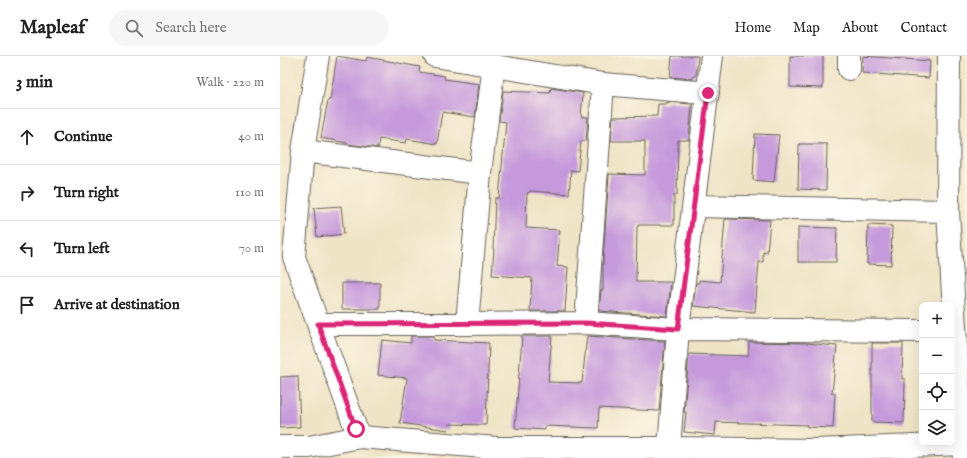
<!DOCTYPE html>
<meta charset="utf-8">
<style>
:root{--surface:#fff;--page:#f6f6f6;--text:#222;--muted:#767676;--line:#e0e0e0}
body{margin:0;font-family:"IM FELL English",serif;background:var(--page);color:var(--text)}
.controls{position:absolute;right:12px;bottom:12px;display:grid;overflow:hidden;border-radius:8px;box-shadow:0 4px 16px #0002}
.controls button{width:36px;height:36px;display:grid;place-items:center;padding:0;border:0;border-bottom:1px solid var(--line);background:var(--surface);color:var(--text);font:20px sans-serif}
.stop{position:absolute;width:12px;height:12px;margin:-9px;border:3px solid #db2777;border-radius:50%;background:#fff}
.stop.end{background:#db2777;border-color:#fff;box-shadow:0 1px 4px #0008}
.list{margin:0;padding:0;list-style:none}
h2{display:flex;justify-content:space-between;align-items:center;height:52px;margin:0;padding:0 16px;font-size:17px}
h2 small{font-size:13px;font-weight:400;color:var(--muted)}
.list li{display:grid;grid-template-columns:26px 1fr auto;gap:12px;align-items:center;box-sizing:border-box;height:56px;padding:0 16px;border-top:1px solid var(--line)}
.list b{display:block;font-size:15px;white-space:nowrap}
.list em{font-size:13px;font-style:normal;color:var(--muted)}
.icon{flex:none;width:22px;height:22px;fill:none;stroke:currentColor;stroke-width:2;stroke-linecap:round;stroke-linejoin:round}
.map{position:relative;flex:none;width:687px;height:402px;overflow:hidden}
header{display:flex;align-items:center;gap:24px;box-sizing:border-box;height:56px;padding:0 20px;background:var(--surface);border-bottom:1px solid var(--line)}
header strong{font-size:19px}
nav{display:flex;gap:22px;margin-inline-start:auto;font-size:14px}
.search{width:280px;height:36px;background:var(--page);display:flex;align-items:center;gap:10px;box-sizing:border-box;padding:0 14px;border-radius:22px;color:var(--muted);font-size:15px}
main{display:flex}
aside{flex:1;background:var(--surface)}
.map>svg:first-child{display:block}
.building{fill:#c599dc}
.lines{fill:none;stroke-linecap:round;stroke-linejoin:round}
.minor-casing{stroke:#666258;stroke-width:24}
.minor{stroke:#fff;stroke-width:22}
.route{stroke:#db2777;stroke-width:5}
</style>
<header>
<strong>Mapleaf</strong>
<div class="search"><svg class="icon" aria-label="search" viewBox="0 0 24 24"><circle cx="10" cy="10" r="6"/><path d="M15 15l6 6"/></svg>Search here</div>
<nav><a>Home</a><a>Map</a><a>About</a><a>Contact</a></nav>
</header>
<main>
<aside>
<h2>3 min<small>Walk · 220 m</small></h2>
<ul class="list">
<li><svg class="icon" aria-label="ahead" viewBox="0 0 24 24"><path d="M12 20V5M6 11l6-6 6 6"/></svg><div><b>Continue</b></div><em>40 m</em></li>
<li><svg class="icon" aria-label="right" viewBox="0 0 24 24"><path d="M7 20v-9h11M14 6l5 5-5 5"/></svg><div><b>Turn right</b></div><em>110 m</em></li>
<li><svg class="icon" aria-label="left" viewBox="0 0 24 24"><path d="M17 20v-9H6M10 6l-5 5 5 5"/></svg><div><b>Turn left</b></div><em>70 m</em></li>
<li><svg class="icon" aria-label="arrive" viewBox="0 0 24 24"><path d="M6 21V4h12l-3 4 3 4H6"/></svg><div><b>Arrive at destination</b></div></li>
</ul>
</aside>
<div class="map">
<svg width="687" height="402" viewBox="0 0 687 402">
<rect width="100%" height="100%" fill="#fcf5e5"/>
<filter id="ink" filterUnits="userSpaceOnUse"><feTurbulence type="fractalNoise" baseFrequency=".025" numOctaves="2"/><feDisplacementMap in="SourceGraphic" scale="8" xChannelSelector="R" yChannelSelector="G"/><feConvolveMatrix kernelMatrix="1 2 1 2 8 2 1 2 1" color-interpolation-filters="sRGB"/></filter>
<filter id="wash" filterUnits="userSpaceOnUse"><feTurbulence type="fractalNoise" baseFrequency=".012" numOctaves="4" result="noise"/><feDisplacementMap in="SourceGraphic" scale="16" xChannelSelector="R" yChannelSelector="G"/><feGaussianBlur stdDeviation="0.9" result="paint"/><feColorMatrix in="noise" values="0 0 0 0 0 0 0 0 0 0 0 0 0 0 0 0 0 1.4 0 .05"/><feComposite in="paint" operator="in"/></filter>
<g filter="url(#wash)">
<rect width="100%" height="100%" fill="#f0e4c6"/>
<g id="blocks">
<path class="building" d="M57 0 86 5 87 1 140 11 139 16 165 20 164 23 199 28 195 61 162 56 157 88 127 83 126 87 99 83 98 92 67 88V87L41 82 48 44H50Z
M392 0H418L416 20H413V23L390 21Z
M510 0H543V32L510 31Z
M583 0 650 5 649 22 582 17Z
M271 32 303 37 301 61H308L306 85H301L298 115 291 114 289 138 250 135 249 137H247L246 172 280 174 277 210 288 211 285 255H250L252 222 212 219 214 193H213L215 142H219L226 66 219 65 223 35 270 37Z
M387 46 412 48 409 84H398L397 139H394V169H358V171H357L356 226H391L387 260 319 255 321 234H323V204L329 118 365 119V85H331L333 61 377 60 378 48H387Z
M475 78 499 79 494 126 473 124Z
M519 88H547L546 134 518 133Z
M61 150 64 178 37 181 34 152Z
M445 163 490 164 487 197 483 196V206H479L475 256 413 250 416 227H419V224L440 226Z
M588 169 612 170 611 209 587 208Z
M518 171 557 172 556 206H518Z
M62 227H100V253H62Z
M131 280H154V284L209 287 206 369 169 368 168 374 120 367 127 322 98 319 102 284 131 287Z
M242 280H272L268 326 302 327 307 280 385 285 379 355 319 352 318 372 265 370V374L235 372Z
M469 286 527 287 557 290 552 337H555L553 372 527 371V369L436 366 435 379 404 376 406 356H404L409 298 468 300Z
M592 287H623L622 323H625L624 367 592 366Z
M18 320 20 371 0 372V321Z"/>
</g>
</g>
<g filter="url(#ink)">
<use href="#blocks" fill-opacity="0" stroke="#666258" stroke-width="1"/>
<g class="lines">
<g class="minor-casing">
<path id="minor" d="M38 0 23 95 14 201 76 373 80 381
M155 0 323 28 428 37
M669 0 668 155 682 388 684 402
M214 9 200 117 187 268 306 267 398 273 642 275
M569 13V0
M23 95 200 117
M414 150 668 155
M306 267 323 28
M38 268H187
M0 391H29L80 381 217 392H389L536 394 682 388
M390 402 389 392 398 273 432 0"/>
</g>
<use href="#minor" class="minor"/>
</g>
</g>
<g class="lines" filter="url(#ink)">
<path class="route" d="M76 373 38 268 306 267 398 273 428 37"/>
</g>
</svg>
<div class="controls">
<button>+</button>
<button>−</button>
<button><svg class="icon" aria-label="locate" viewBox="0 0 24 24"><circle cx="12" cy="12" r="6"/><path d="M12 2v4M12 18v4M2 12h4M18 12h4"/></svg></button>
<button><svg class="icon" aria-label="layers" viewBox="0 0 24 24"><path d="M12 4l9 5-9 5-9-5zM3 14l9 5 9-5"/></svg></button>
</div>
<div class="stop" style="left:76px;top:373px"></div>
<div class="stop end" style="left:428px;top:37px"></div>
</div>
</main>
